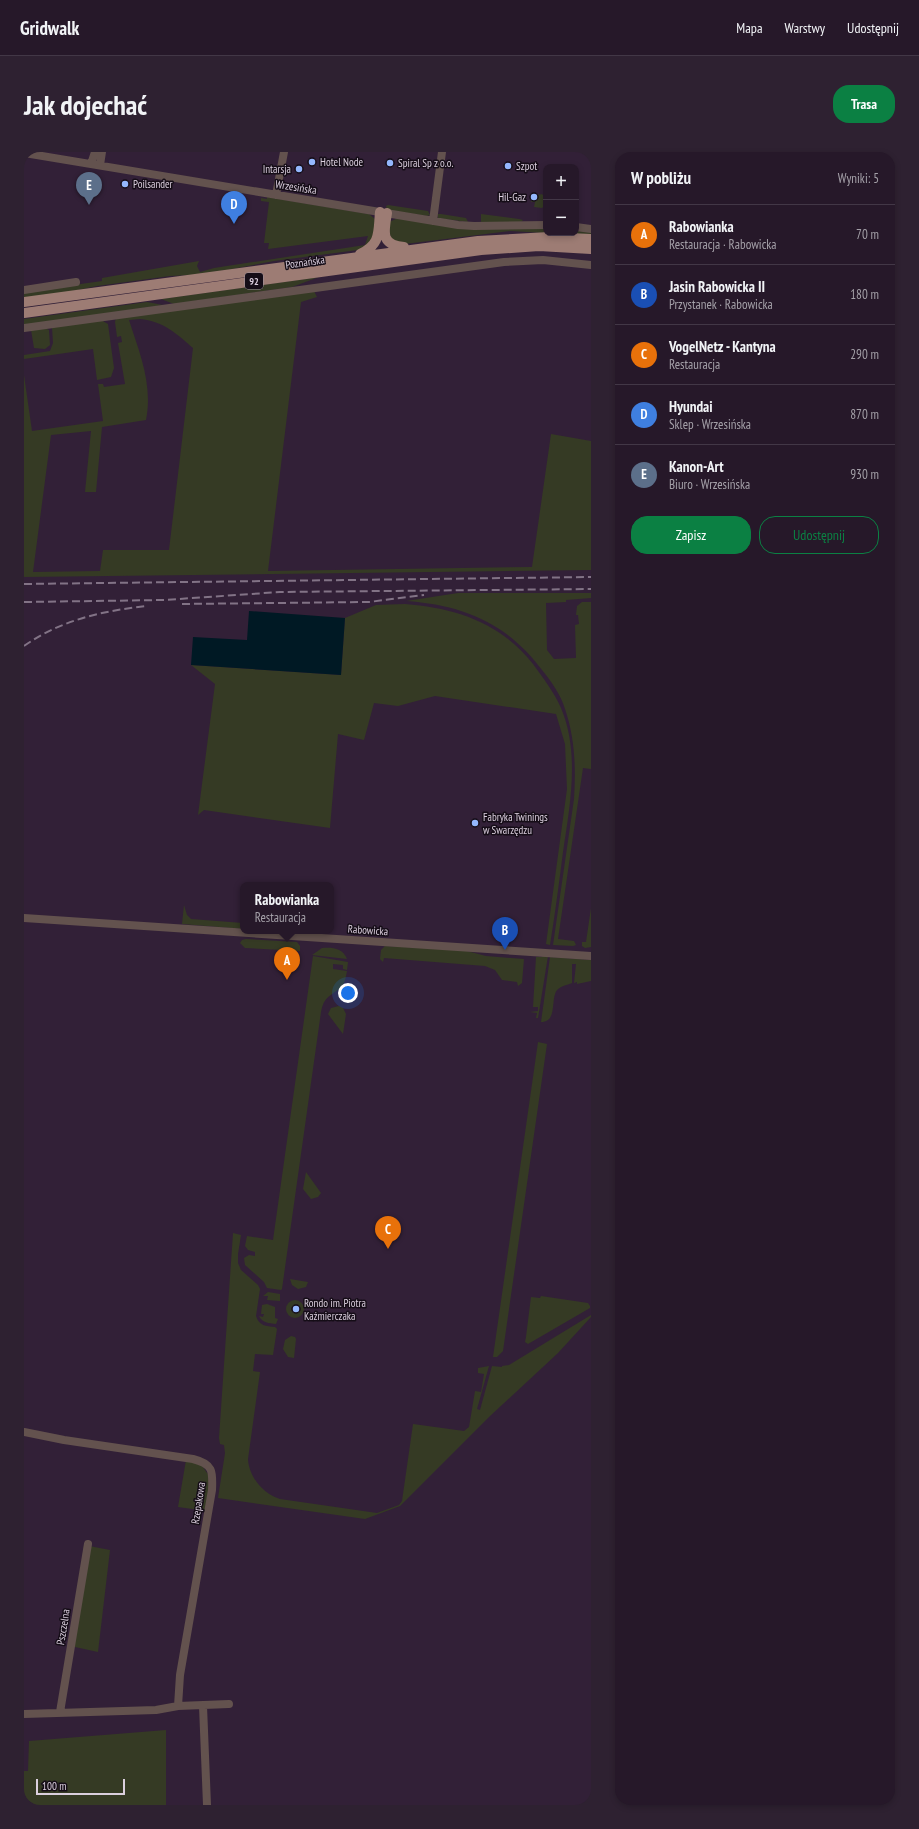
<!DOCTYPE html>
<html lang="pl">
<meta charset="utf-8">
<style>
:root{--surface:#261829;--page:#2e2131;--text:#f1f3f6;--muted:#a4a0a8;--line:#423746;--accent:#0b8043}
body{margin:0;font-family:"PT Sans Narrow",sans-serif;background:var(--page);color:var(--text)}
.controls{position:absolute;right:12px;top:12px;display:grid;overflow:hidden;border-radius:8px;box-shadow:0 2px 6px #0003}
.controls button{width:36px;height:36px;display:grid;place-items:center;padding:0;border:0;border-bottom:1px solid var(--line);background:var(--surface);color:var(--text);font:20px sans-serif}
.scale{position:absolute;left:12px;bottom:10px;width:89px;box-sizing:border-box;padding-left:4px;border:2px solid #dbcfde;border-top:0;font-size:11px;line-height:14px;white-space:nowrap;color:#dbcfde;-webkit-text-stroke:3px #150d17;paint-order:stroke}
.you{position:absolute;left:324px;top:841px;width:14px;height:14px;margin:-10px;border:3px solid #fff;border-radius:50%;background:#1a73e8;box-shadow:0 0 0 6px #1a73e833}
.badge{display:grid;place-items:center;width:26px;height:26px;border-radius:50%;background:var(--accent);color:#fff;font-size:13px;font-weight:700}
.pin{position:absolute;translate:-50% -33px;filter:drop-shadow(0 1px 2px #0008)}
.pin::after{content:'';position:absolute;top:21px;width:14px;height:12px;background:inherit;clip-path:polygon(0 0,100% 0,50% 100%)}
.popup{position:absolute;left:216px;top:730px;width:94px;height:52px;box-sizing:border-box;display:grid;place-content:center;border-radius:8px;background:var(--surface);filter:drop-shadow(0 1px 3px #0005);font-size:13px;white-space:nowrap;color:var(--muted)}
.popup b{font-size:15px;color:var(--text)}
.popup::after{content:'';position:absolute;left:50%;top:100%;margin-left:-8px;border:8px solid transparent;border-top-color:var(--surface)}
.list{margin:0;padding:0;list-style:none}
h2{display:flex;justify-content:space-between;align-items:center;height:52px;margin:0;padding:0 16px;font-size:17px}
h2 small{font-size:13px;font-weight:400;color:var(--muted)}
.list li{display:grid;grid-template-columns:26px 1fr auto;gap:12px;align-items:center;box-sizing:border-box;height:60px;padding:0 16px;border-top:1px solid var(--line)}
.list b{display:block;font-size:15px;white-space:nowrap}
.list p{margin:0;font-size:13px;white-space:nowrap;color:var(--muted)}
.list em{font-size:13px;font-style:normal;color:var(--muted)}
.actions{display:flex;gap:8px;padding:12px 16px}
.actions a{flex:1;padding:9px 0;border:1px solid var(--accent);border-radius:16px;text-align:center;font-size:14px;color:var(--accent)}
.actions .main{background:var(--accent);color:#fff}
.map{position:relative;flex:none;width:567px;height:1653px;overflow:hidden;border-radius:16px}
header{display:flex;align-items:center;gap:24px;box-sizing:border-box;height:56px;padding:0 20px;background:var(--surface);border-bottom:1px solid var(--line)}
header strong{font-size:19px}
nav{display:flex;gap:22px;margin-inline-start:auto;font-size:14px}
.intro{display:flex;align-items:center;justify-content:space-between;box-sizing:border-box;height:96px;padding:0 24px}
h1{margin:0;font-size:28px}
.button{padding:10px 18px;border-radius:16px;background:var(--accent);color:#fff;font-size:14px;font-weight:700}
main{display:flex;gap:24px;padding:0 24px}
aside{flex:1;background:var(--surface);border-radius:16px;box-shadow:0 2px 6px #0003}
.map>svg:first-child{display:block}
.green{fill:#353a24;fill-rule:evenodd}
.water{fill:#001924}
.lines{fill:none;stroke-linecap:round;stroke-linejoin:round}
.minor{stroke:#63524e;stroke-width:8}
.major{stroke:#9d7c74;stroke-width:10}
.rail{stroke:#827386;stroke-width:2;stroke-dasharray:8 4;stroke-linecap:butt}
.poi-dot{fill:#94b7fd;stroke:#150d17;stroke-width:1.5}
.labels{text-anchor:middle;stroke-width:3;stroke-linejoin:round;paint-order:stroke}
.shield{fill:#150d17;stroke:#a095a2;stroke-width:1}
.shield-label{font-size:10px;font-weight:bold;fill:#dbcfde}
.poi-label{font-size:11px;fill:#dbcfde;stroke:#150d17;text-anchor:start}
.street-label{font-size:11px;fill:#dbcfde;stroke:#150d17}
</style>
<header>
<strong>Gridwalk</strong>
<nav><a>Mapa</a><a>Warstwy</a><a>Udostępnij</a></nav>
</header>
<div class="intro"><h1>Jak dojechać</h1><a class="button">Trasa</a></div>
<main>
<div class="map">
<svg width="567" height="1653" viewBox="0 0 567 1653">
<rect width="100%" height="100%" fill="#322037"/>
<path class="green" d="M518 42 522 47V52L518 56 510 55 511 50H507C509 44 512 43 518 42Z
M243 45 345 62 351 67 350 89 334 98 250 109 203 118 169 123 146 124 73 134 30 143 0 147V140L78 129V126L175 109 173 114 176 120 190 116 341 93 344 84 244 97 245 91H240L245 50 237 49V46L243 47Z
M364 53 404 59 406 63 403 64 363 58 362 54Z
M413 62H417L442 66 444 70 414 66Z
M457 62 495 67 499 68 497 70 460 71 457 70Z
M374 66 522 76V81H552V77L567 79V84L487 79 381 92 368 90 364 75 365 70Z
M295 125 268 135 150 152 137 147Z
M290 139 293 145 277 150 244 419 508 415 527 282 567 289V418L0 425V223L8 279 79 269 74 232H79L80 235 101 232 94 191 98 190 97 184 93 185 91 170 92 166ZM116 167C139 169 153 182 169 196L145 398H79L76 419 9 420 27 283 67 279 61 340H72L78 275 122 268C129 233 116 202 105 168Z
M123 150 139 153 0 174V167Z
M77 168 84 172 90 216 87 225 73 228 69 197 0 207V203L26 199 29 191 28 175Z
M21 176 25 178 26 193 21 197 10 196 7 178Z
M434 441H567V446L542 448V450L522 451 523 498 530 507 552 506 551 473 555 472 554 463H552L553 454 558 450H567V617L559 616 534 787 550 789 552 793 549 794 529 793 550 647C552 617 551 586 541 557 537 543 527 529 518 518 483 471 439 453 382 449Z
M381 452C432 456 477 471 509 512 519 526 530 540 537 556 556 601 546 653 539 700 535 731 531 762 526 793L522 792 543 637 541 592 532 562 411 544 374 554 350 551 340 588 314 582 306 676 180 658 174 663 191 532 167 513 317 523 321 466 352 453Z
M160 753 163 763 167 767 219 771V777L158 772Z
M567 756V795L561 796 558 794V790H562Z
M222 787 273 790 276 794V799L221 796 216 791 218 788Z
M361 794 439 798 462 804 500 807 498 831 494 834 493 830 478 828 471 818 461 814 360 806 359 810 356 807 357 798Z
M298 796C308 795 319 796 323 807L288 803Z
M289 804 324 810 323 818 319 817V813L309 812V817L323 819C322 824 321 831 318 834 307 845 300 843 297 860L258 1137 257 1138 243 1136 240 1130 221 1113 220 1106 225 1103 231 1104V1100L224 1098 221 1094 223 1084 249 1088Z
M518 804H524L514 866H512L513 861 506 860 514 859V855H509L512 805H518Z
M526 805 567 808V829L553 832V830L550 831 552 812H548V831C543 833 537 834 533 838 526 847 534 870 517 870Z
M315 854 319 856 322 862 319 882 304 862 307 856Z
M514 890 523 892 479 1199 473 1205H469Z
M282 1020 297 1041 294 1045 287 1047 279 1037Z
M209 1081 217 1083 214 1102V1111L217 1118 234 1133 236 1137 232 1164C235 1174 242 1174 251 1175L253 1177 249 1203 231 1202 229 1219 236 1220 224 1307C225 1325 239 1342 256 1347L353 1361 375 1353 378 1349 389 1272 440 1279 445 1275 451 1239 457 1240 460 1222 454 1221V1216L465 1214 453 1257 456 1258 468 1214 478 1215V1214L485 1213 567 1163V1165L534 1201 465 1265 376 1354 341 1367 194 1346 201 1301 200 1293 196 1292 195 1286Z
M266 1127 284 1130 282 1135 274 1137 268 1133Z
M244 1140 256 1142V1149L243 1148 244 1144H239Z
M517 1144 564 1151 566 1154V1156L504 1192 501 1190 502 1185 507 1145 516 1146Z
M262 1157a9 9 0 1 1 18 0a9 9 0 1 1-18 0Z
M243 1152 251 1155V1166L254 1167 252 1172C245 1171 238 1171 235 1164L239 1165 240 1162H237L238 1153Z
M267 1184 271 1185 272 1187 270 1206 264 1205 259 1197 261 1188Z
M162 1308 176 1311 186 1325 183 1359 154 1355Z
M60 1393 86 1398 74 1500 51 1495 45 1498Z
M142 1578V1653H0V1619H4L5 1589Z"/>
<path class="water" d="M225 459 321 466 317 523 167 513 169 485 223 488Z"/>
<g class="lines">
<path class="minor" d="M0 1 434 73 450 74 522 73
M67 12 71 0
M76 13 78 0
M252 43 260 0
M409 69 418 0
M552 75 567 77
M0 138 52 130
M0 176 480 110 519 108 567 113
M0 766 567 804
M0 1280 40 1288 169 1307C189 1312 189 1319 188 1338L156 1523 154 1554
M179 1554 183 1653
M36 1560 64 1392
M0 1562 132 1558 154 1554 205 1552"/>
<path class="major" d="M363 61C360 80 356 93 380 95
M336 102C357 92 354 81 356 60
M0 150 454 89 525 85 567 87
M0 161 457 98 515 94 567 97"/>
<path class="rail" d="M0 432 567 425
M0 450 140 448 256 440 567 437
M158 452 345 450 400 443
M0 494C37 468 78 459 122 454"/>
</g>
<g class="poi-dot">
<circle cx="288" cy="10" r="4"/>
<circle cx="366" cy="11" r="4"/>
<circle cx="484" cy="14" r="4"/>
<circle cx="275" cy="17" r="4"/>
<circle cx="101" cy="32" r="4"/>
<circle cx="510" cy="45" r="4"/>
<circle cx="451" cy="671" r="4"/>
<circle cx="272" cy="1157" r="4"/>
</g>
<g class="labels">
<rect class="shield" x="221" y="121" width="18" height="16" rx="3"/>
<g class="shield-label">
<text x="230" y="133">92</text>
</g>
<g class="poi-label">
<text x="296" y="14">Hotel Node</text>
<text x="374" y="15">Spiral Sp z o.o.</text>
<text x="492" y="18">Szpot</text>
<text x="267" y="21" text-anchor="end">Intarsja</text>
<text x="109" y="36">Poilsander</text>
<text x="502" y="49" text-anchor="end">Hil-Gaz</text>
<text x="459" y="669">Fabryka Twinings<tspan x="459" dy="13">w Swarzędzu</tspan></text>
<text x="280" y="1155">Rondo im. Piotra<tspan x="280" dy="13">Kaźmierczaka</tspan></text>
</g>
<g class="street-label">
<text transform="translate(272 35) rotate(9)" y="4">Wrzesińska</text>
<text transform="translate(281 110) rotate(-8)" y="4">Poznańska</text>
<text transform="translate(344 778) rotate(4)" y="4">Rabowicka</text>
<text transform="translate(174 1351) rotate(-81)" y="4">Rzepakowa</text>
<text transform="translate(39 1475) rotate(-81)" y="4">Pszczelna</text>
</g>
</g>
</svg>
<div class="controls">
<button>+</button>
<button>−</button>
</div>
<div class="scale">100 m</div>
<div class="you"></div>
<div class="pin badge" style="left:263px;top:828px;background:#e8710a">A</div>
<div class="popup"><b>Rabowianka</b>Restauracja</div>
<div class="pin badge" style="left:481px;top:798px;background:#1a4fb4">B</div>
<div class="pin badge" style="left:364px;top:1097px;background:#e8710a">C</div>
<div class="pin badge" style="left:210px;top:72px;background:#3f7fe0">D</div>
<div class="pin badge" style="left:65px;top:53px;background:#5c6f8a">E</div>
</div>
<aside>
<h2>W pobliżu<small>Wyniki: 5</small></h2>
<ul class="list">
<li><span class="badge" style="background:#e8710a">A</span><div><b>Rabowianka</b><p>Restauracja · Rabowicka</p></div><em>70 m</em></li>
<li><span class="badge" style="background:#1a4fb4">B</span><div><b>Jasin Rabowicka II</b><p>Przystanek · Rabowicka</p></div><em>180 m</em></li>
<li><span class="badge" style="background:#e8710a">C</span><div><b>VogelNetz - Kantyna</b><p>Restauracja</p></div><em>290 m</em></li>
<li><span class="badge" style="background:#3f7fe0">D</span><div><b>Hyundai</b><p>Sklep · Wrzesińska</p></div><em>870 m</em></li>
<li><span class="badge" style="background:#5c6f8a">E</span><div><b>Kanon-Art</b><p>Biuro · Wrzesińska</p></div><em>930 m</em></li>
</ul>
<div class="actions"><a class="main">Zapisz</a><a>Udostępnij</a></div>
</aside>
</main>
